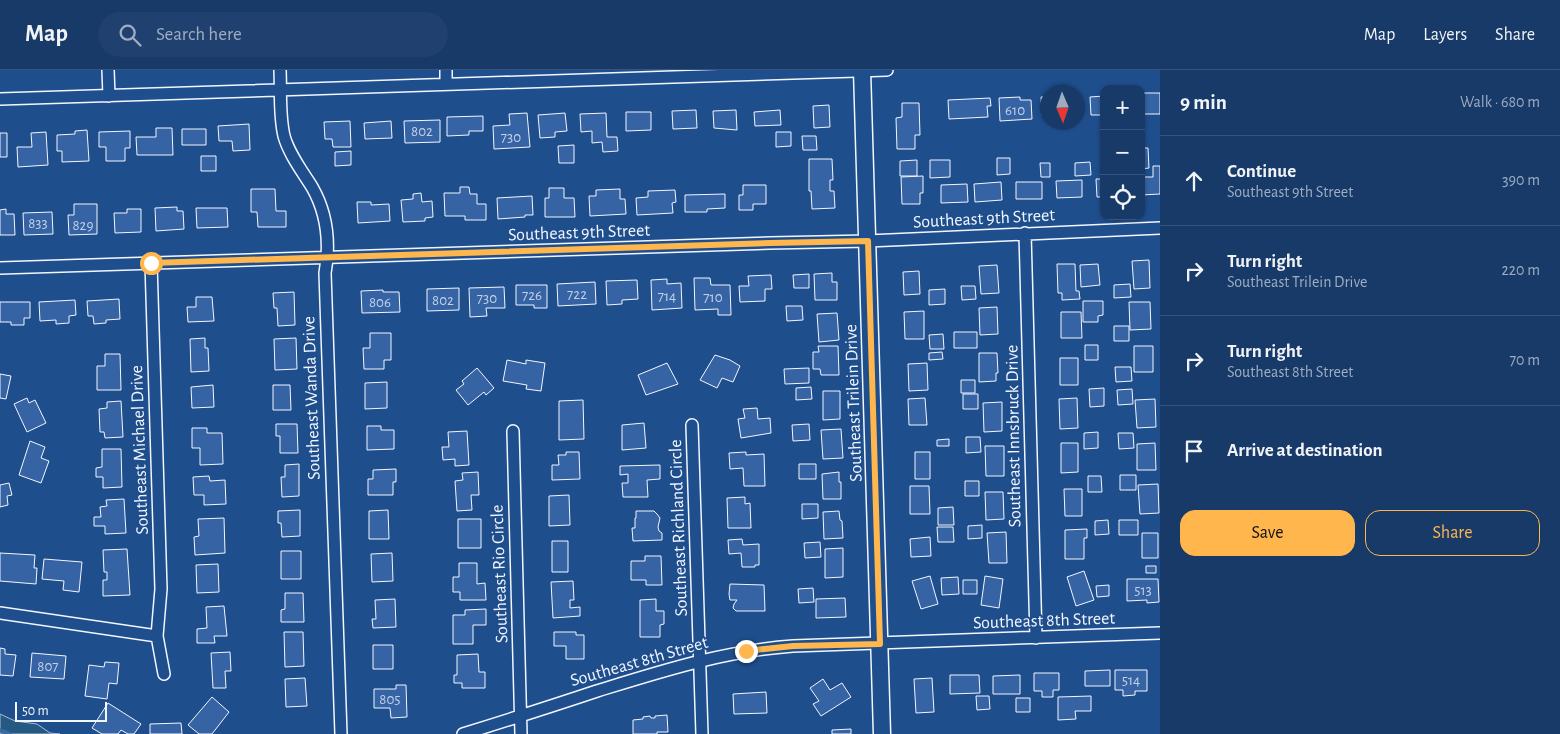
<!DOCTYPE html>
<meta charset="utf-8">
<style>
:root{--surface:#173a69;--page:#20416f;--text:#f1f3f6;--muted:#9eadc0;--line:#36547d;--accent:#ffb74d}
body{margin:0;font-family:"Alegreya Sans",sans-serif;background:var(--page);color:var(--text)}
.controls{position:absolute;right:15px;top:15px;display:grid;overflow:hidden;border-radius:10px;box-shadow:0 1px 4px #0004}
.controls button{width:45px;height:45px;display:grid;place-items:center;padding:0;border:0;border-bottom:1px solid var(--line);background:var(--surface);color:var(--text);font:25px sans-serif}
.compass{position:absolute;left:1040px;top:15px;width:45px;height:45px;border-radius:50%;background:var(--surface);box-shadow:0 1px 4px #0004;rotate:178deg}
.scale{position:absolute;left:15px;bottom:12px;width:92px;box-sizing:border-box;padding-left:5px;border:2px solid #f2f6ff;border-top:0;font-size:14px;line-height:18px;white-space:nowrap;color:#f2f6ff;-webkit-text-stroke:4px #1f4e8c;paint-order:stroke}
.stop{position:absolute;width:15px;height:15px;margin:-11px;border:4px solid #ffb74d;border-radius:50%;background:#fff}
.stop.end{background:#ffb74d;border-color:#fff;box-shadow:0 1px 5px #0008}
.list{margin:0;padding:0;list-style:none}
h2{display:flex;justify-content:space-between;align-items:center;height:65px;margin:0;padding:0 20px;font-size:21px}
h2 small{font-size:16px;font-weight:400;color:var(--muted)}
.list li{display:grid;grid-template-columns:32px 1fr auto;gap:15px;align-items:center;box-sizing:border-box;height:90px;padding:0 20px;border-top:1px solid var(--line)}
.list b{display:block;font-size:19px;white-space:nowrap}
.list p{margin:0;font-size:16px;white-space:nowrap;color:var(--muted)}
.list em{font-size:16px;font-style:normal;color:var(--muted)}
.actions{display:flex;gap:10px;padding:15px 20px}
.actions a{flex:1;padding:11px 0;border:1px solid var(--accent);border-radius:15px;text-align:center;font-size:18px;color:var(--accent)}
.actions .main{background:var(--accent);color:#111}
.icon{flex:none;width:28px;height:28px;fill:none;stroke:currentColor;stroke-width:2;stroke-linecap:round;stroke-linejoin:round}
.map{position:relative;flex:none;width:1160px;height:664px;overflow:hidden}
header{display:flex;align-items:center;gap:30px;box-sizing:border-box;height:70px;padding:0 25px;background:var(--surface);border-bottom:1px solid var(--line)}
header strong{font-size:24px}
nav{display:flex;gap:28px;margin-inline-start:auto;font-size:18px}
.search{width:350px;height:45px;background:var(--page);display:flex;align-items:center;gap:12px;box-sizing:border-box;padding:0 18px;border-radius:28px;color:var(--muted);font-size:19px}
main{display:flex}
aside{flex:1;background:var(--surface)}
.map>svg:first-child{display:block}
.green{fill:#245a82;stroke:#a8bbd7}
.lines{fill:none;stroke-linecap:round;stroke-linejoin:round}
.stream{stroke:#3b69a3;stroke-width:4}
.building{fill:#3563a3;stroke:#f2f6ff}
.street-casing{stroke:#f2f6ff;stroke-width:14}
.secondary-casing{stroke:#f2f6ff;stroke-width:19}
.street{stroke:#1f4e8c;stroke-width:11}
.secondary{stroke:#1f4e8c;stroke-width:16}
.route{stroke:#ffb74d;stroke-width:6}
.labels{text-anchor:middle;stroke-width:4;stroke-linejoin:round;paint-order:stroke}
.number-label{font-size:15px;fill:#c3d1e8}
.street-label{font-size:18px;fill:#f2f6ff;stroke:#1f4e8c}
</style>
<header>
<strong>Map</strong>
<div class="search"><svg class="icon" aria-label="search" viewBox="0 0 24 24"><circle cx="10" cy="10" r="6"/><path d="M15 15l6 6"/></svg>Search here</div>
<nav><a>Map</a><a>Layers</a><a>Share</a></nav>
</header>
<main>
<div class="map">
<svg width="1160" height="664" viewBox="0 0 1160 664">
<rect width="100%" height="100%" fill="#1f4e8c"/>
<path class="green" d="M0 644 15 651 37 654 50 663 60 664H0Z"/>
<g class="lines">
<path class="stream" d="M0 660 10 664"/>
</g>
<path class="building" d="M1141 23H1160V44H1141Z
M1104 26V45H1091L1090 27Z
M1020 27V30H1031L1032 49 1000 51 999 28Z
M1041 27H1048V44L1042 45Z
M990 28 991 36H987L988 47 949 49 948 30Z
M902 33H919L920 65H915V79H897L896 48 902 47Z
M829 35 830 57 814 58 813 36Z
M696 40 697 58 673 59 672 41Z
M736 40 737 60 714 58 713 41Z
M780 40 781 55 755 56 754 42Z
M626 42H651V60L626 61Z
M527 43 530 77 494 79 493 56 510 55 509 44Z
M565 43 567 61 555 62V67L540 68 538 45Z
M606 43 607 67H617L618 81 603 82 602 72 592 73V61L581 62 580 44Z
M483 46V61H469V65L447 66V47Z
M440 50V72L405 73 404 51Z
M350 51 351 77H333L332 69H325L324 52Z
M391 51 392 68 365 69 364 53Z
M249 54 250 80 233 81 232 71H219L218 56Z
M156 58H172L173 85H137L136 67H156Z
M182 59H206V75H182Z
M87 60 89 91 62 92V81H57V65L75 64V61Z
M130 61V78H125V91H106V77H99V62Z
M46 62 48 95 18 97 17 77H32L31 63Z
M776 62H791V76L776 77Z
M0 63H7V87H0Z
M802 66H816L817 80H803Z
M574 75V93H559L558 76Z
M1141 78H1148L1149 98 1141 99Z
M351 81V95L335 96V82Z
M201 86H216V101H201Z
M997 88H1010V104L997 105Z
M809 89H832L833 110H830V121H834L835 138 812 139 811 121H809Z
M917 90V106H900V91Z
M930 90H950V107L930 108Z
M1090 92 1091 105 1075 106V93Z
M1040 93H1050V107H1041Z
M1153 96H1160V124L1141 125V107H1153Z
M923 106V123H920V134H902L901 107Z
M1096 109H1104V127H1097Z
M1082 110V127L1057 128 1056 111Z
M1001 112 1002 130 975 132 974 114Z
M1016 112H1042V129H1016Z
M967 114 968 132 941 133V115Z
M743 115H766V134H753V140H739V125H743Z
M460 117H469L470 124H477V134H486V150H465V146H445L444 123H460Z
M549 118H564V128H574L575 147H545V128H549Z
M251 119H275L276 141H286V157H258L257 142H251Z
M620 119V129H625L626 144 590 146 589 126H596V120Z
M675 120 676 132 672 133 673 143 637 145 636 128 648 127V121Z
M421 123 422 132 432 131 433 147 425 148V151L403 152 401 130 413 129V124Z
M725 124V138L707 139V142H685V125Z
M532 126 533 145H525V147L498 149 497 128Z
M357 132H371V135L389 134 390 151 358 153Z
M74 134H97V164L69 165 68 145H74Z
M177 137V141H183L184 159 156 161 155 138Z
M196 138H227L228 157 197 158Z
M6 139V144H14L15 165H0V140Z
M127 139H141V162L115 163 114 143H127Z
M52 142 53 164 24 165 23 143Z
M1149 190 1150 218 1134 219 1132 191Z
M1057 194H1075L1076 221H1079L1080 229 1062 230V223H1058Z
M1098 194 1100 215 1081 217 1080 195Z
M997 195 999 223 981 224 979 196Z
M919 201 920 224 904 225 903 202Z
M832 203V212H837V230H815L814 204Z
M809 204V218H794L793 205Z
M771 205 772 219H765V231L740 232 739 216H749L748 206Z
M694 208H710L711 215H730L731 245H718V239L695 240Z
M667 209V214L681 213 682 238 652 240 651 210Z
M637 210 638 229 622 230V234L607 235 606 211Z
M595 212 596 234 558 236 557 214Z
M1130 214 1131 227 1114 228V215Z
M516 215H547V238H534V235H516Z
M961 216H975L976 229 962 230Z
M504 217 505 238H486L487 246 470 247 469 218Z
M459 218V240L427 241V219Z
M945 219V234L929 235V220Z
M383 220V222H399L400 242 362 243 361 221Z
M294 222 295 255 278 256 277 238H274L273 223Z
M196 227H212L214 251 188 252 187 237H196Z
M119 229 120 249 106 250V253L94 254 93 246H88L87 231Z
M75 230 76 245 69 246V253L56 254V250L40 251 39 232Z
M1083 231H1103V245L1098 246V252H1083Z
M0 232H30V248H24V255H11V252H0Z
M1129 232H1150L1151 259 1130 260Z
M786 236H802L803 250 787 251Z
M997 237 998 264 980 265 979 238Z
M924 241V269H905L904 242Z
M1061 242H1081L1082 268H1061Z
M837 243 839 270 819 272 817 244Z
M1114 256H1129V271H1114Z
M954 262H977V278H954Z
M370 263H391V290H384V299H364L363 278H370Z
M943 264 944 279H930L929 265Z
M205 268V278H208L209 301 191 302 190 269Z
M296 268 297 299 275 300 274 269Z
M1085 275H1098V290H1085Z
M818 276H838L839 305H821L820 299H813V282H819Z
M1134 276H1153V302H1134Z
M942 282 943 289 929 290V283Z
M979 283H997L998 303H996V311L979 312Z
M105 284H120L121 320H97V296H105Z
M715 285 730 290 740 296 733 312 722 308 717 318 700 310Z
M1060 288H1078V315H1060Z
M507 290 526 294V290L545 293 541 321 526 319 527 315 503 311Z
M667 293 678 314 646 325 638 305Z
M927 293 928 320 909 321 908 294Z
M1115 297H1131L1132 311 1116 312Z
M477 298 494 318 486 325 484 322 468 335 456 320 464 314 462 311Z
M809 298V313L785 314 784 299Z
M0 304 11 306 6 329 0 328Z
M961 310H975V323H961Z
M387 312V338L365 339V313Z
M213 315 214 337 192 338 191 317Z
M273 315H290L291 340H273Z
M811 317 812 329 796 330V318Z
M1104 318V336L1090 337 1089 319Z
M1132 319 1133 334 1118 335 1117 320Z
M823 321H840V349L823 350Z
M963 324H978V339H963Z
M27 328 29 333 35 330 46 353 27 362 14 334Z
M925 328 927 355H909L908 329Z
M1077 328 1078 358 1060 359 1059 329Z
M1155 329 1156 357 1137 358 1135 330Z
M583 330 584 369 559 370V331Z
M121 331 123 367 105 368 104 362H100L99 339 107 338V332Z
M1002 332V361L984 362 983 333Z
M757 338 758 349 770 348 771 363 741 368 738 349 745 348 743 339Z
M644 353 646 378 622 380V355Z
M276 354H297L298 383H280V366H276Z
M809 354 810 370 793 371 792 355Z
M367 356H381V360H394V379L367 380Z
M192 358H207V363H222L223 394 200 395V378H192Z
M841 359 843 388 823 389 821 360Z
M467 361 469 395 455 396V389L443 390 442 377H449L448 362Z
M1098 362V378L1084 379V363Z
M1118 363H1133L1134 378 1119 379Z
M966 367H980L981 382 966 383Z
M949 369V376H937V370Z
M30 371 45 377 41 388 49 391 41 413 19 405Z
M1061 373H1078V402L1061 403Z
M1155 373 1156 400H1137V374Z
M985 376H1004V406H986Z
M102 379H121L122 417 103 418V407H96V398L102 397Z
M566 382H579L580 409 552 410V395H559L558 385H566Z
M746 382V385L764 384 765 416H744L743 398 730 399 729 383Z
M915 382H930V409H915Z
M299 394V426L282 427 281 407H285V395Z
M799 394H816V409H799Z
M660 395V409L647 410 648 427H623L622 413H628V404L620 405V396Z
M396 399V412H393V425H368V409H373V400Z
M478 402 479 425H471L472 440 457 441 455 411 463 410 462 403Z
M839 402V412H841V429H823L822 404Z
M1120 405H1136V420H1120Z
M209 406 210 411 225 410 226 434 204 435V425H194L193 407Z
M1088 406H1101L1102 422H1088Z
M965 411H979V426H965Z
M9 413 12 425 7 426 8 435 0 437V415Z
M1158 414 1159 443 1140 444 1138 415Z
M910 416H929L930 444H910Z
M1064 419H1082V446H1065Z
M985 422H1003L1004 449 986 450Z
M569 425 570 455 549 456V426Z
M745 427V434L750 433 751 458H728L727 428Z
M124 429 126 463 105 464V456H94V447H101L100 437 107 436 106 430Z
M802 434H818V448L802 449Z
M953 437 954 455H938V438Z
M300 440V466L282 467 281 453H278V441Z
M388 440 389 469H369V441Z
M636 441H654L657 444 660 448 658 457 659 461 662 463V470L633 471 632 458H635V448H636Z
M839 441 840 450 842 451 843 468 824 469 823 442Z
M224 448 225 483 195 485 194 467 199 466 198 449Z
M458 449H481V478H458Z
M1108 450 1109 464 1095 465V451Z
M1119 450H1138V465H1119Z
M982 455V468L968 469V456Z
M937 457H953L954 472H938Z
M1087 459V468H1084V489H1065V460Z
M1006 462 1007 493H989L987 463Z
M1142 463H1158V488H1142Z
M930 467 931 486 911 487 910 469Z
M742 469 743 475 759 474V495H755V497H742L741 483 729 484 728 470Z
M552 471H568V502H552Z
M820 472 821 487 805 488 804 473Z
M843 478V507L825 508V479Z
M127 479 130 525 103 526V510H107V502H104L103 480Z
M281 481H301V509H281Z
M0 483 35 485 34 498H37L36 514 0 511Z
M392 483 393 511 372 512 371 484Z
M645 486H661L662 515H646V510H631V491H645Z
M44 489 82 492 79 522 63 520 64 511 42 509Z
M459 493H477V514L485 513 486 530H460V522H453V507H459Z
M218 494 219 522 197 523 196 495Z
M1146 496H1156V503H1146Z
M1084 501 1094 530 1076 536 1067 507Z
M930 506 938 534 921 539 912 511Z
M985 506 1003 509 999 538 981 535Z
M958 507 959 524 942 525 941 508Z
M1127 509H1158L1159 532 1147 533V530L1127 531Z
M963 510H977V524H963Z
M573 511 574 530H570V538L580 537V546L553 548 551 512Z
M730 514 764 515 765 541H736L733 538 734 534 737 530H730L729 524Z
M1109 515V526L1097 527 1096 516Z
M813 518 814 532 799 533 798 519Z
M285 523H303L304 552H281V540L285 539Z
M845 528 846 547 816 548V529Z
M395 529 396 557 373 558 372 549H376L375 530Z
M656 529V541H664V554L660 555V567H640V530Z
M224 536 227 566H214L215 573H197V559L207 558 206 537Z
M486 539V555H473V574H453V545H465V540Z
M284 562H303L304 596 285 597Z
M554 562H576V565H584V589H566V576H554Z
M373 575H393V599H373Z
M0 578 5 579V584L16 585 13 606 0 605Z
M230 582 231 601H225L226 618H213L211 583Z
M32 583 66 586 64 609 30 607Z
M478 584 479 602H485V618H462V613H454V605H457V585Z
M105 592 119 593 117 614 109 613 107 629 85 626 89 595 104 597Z
M1110 600V616H1085V601Z
M1115 600H1147V621H1135V625L1123 626V620H1115Z
M1034 603H1059V620H1053V627H1042V621H1034Z
M950 605H979L980 623 950 624Z
M1020 605V624H993V606Z
M305 608 307 636 286 637 285 609Z
M932 608 934 642 916 643 914 609Z
M823 609 830 620 842 613 851 627 821 646 813 634 819 631 810 618Z
M396 615H406L407 647 391 648 390 638H374V619H396Z
M766 622 767 643 734 644 733 624Z
M976 626H989L990 639 977 640Z
M1091 626V641H1075L1076 649 1058 650V627Z
M212 627 229 642 212 664H199L188 655Z
M1016 628H1030V642H1016Z
M108 633 141 654 134 664H128L121 660 118 664H102L92 658Z
M667 645 668 662H657V664H633V650L643 649V647L650 646 651 648H655V646Z
M181 653 182 664H150V654Z
M851 659V664H832V660Z"/>
<g class="lines">
<g class="street-casing">
<path id="street" d="M108 0 109 26
M280 0C281 21 279 45 284 66 289 84 302 101 312 117 327 143 330 174 325 203L341 664
M446 0V14
M0 29 887 0
M1025 163 1036 568
M151 193 161 519 157 566 164 604
M0 198 770 173 868 171 1160 158
M692 355 702 664
M513 361 521 664
M0 543 157 566
M463 664C508 650 552 636 597 621 662 601 724 581 793 576L1160 563"/>
</g>
<g class="secondary-casing">
<path id="secondary" d="M862 0 882 664"/>
</g>
<use href="#street" class="street"/>
<use href="#secondary" class="secondary"/>
</g>
<g class="lines">
<path class="route" d="M151 193 770 173 868 171 880 574 793 576 746 581"/>
</g>
<g class="labels">
<g class="number-label">
<text x="1015" y="45">610</text>
<text x="422" y="66">802</text>
<text x="511" y="72">730</text>
<text x="38" y="158">833</text>
<text x="83" y="160">829</text>
<text x="577" y="229">722</text>
<text x="532" y="230">726</text>
<text x="667" y="231">714</text>
<text x="713" y="232">710</text>
<text x="487" y="233">730</text>
<text x="443" y="235">802</text>
<text x="380" y="237">806</text>
<text x="1143" y="525">513</text>
<text x="48" y="601">807</text>
<text x="1131" y="615">514</text>
<text x="390" y="634">805</text>
</g>
<g class="street-label">
<text transform="translate(984 148) rotate(-3)" y="6">Southeast 9th Street</text>
<text transform="translate(579 162) rotate(-2)" y="6">Southeast 9th Street</text>
<text transform="translate(311 328) rotate(-92)" y="6">Southeast Wanda Drive</text>
<text transform="translate(853 333) rotate(-92)" y="6">Southeast Trilein Drive</text>
<text transform="translate(1013 366) rotate(-91)" y="6">Southeast Innsbruck Drive</text>
<text transform="translate(139 380) rotate(-92)" y="6">Southeast Michael Drive</text>
<text transform="translate(678 458) rotate(-92)" y="6">Southeast Richland Circle</text>
<text transform="translate(499 504) rotate(-92)" y="6">Southeast Rio Circle</text>
<text transform="translate(1044 550) rotate(-2)" y="6">Southeast 8th Street</text>
<text transform="translate(639 591) rotate(-16)" y="6">Southeast 8th Street</text>
</g>
</g>
</svg>
<div class="controls">
<button>+</button>
<button>−</button>
<button><svg class="icon" aria-label="locate" viewBox="0 0 24 24"><circle cx="12" cy="12" r="6"/><path d="M12 2v4M12 18v4M2 12h4M18 12h4"/></svg></button>
</div>
<svg class="compass" viewBox="-18 -18 36 36"><path d="M0-13l5 13h-10z" fill="#e53935"/><path d="M0 13l5-13h-10z" fill="#9eadc0"/></svg>
<div class="scale">50 m</div>
<div class="stop" style="left:151px;top:193px"></div>
<div class="stop end" style="left:746px;top:581px"></div>
</div>
<aside>
<h2>9 min<small>Walk · 680 m</small></h2>
<ul class="list">
<li><svg class="icon" aria-label="ahead" viewBox="0 0 24 24"><path d="M12 20V5M6 11l6-6 6 6"/></svg><div><b>Continue</b><p>Southeast 9th Street</p></div><em>390 m</em></li>
<li><svg class="icon" aria-label="right" viewBox="0 0 24 24"><path d="M7 20v-9h11M14 6l5 5-5 5"/></svg><div><b>Turn right</b><p>Southeast Trilein Drive</p></div><em>220 m</em></li>
<li><svg class="icon" aria-label="right" viewBox="0 0 24 24"><path d="M7 20v-9h11M14 6l5 5-5 5"/></svg><div><b>Turn right</b><p>Southeast 8th Street</p></div><em>70 m</em></li>
<li><svg class="icon" aria-label="arrive" viewBox="0 0 24 24"><path d="M6 21V4h12l-3 4 3 4H6"/></svg><div><b>Arrive at destination</b></div></li>
</ul>
<div class="actions"><a class="main">Save</a><a>Share</a></div>
</aside>
</main>
